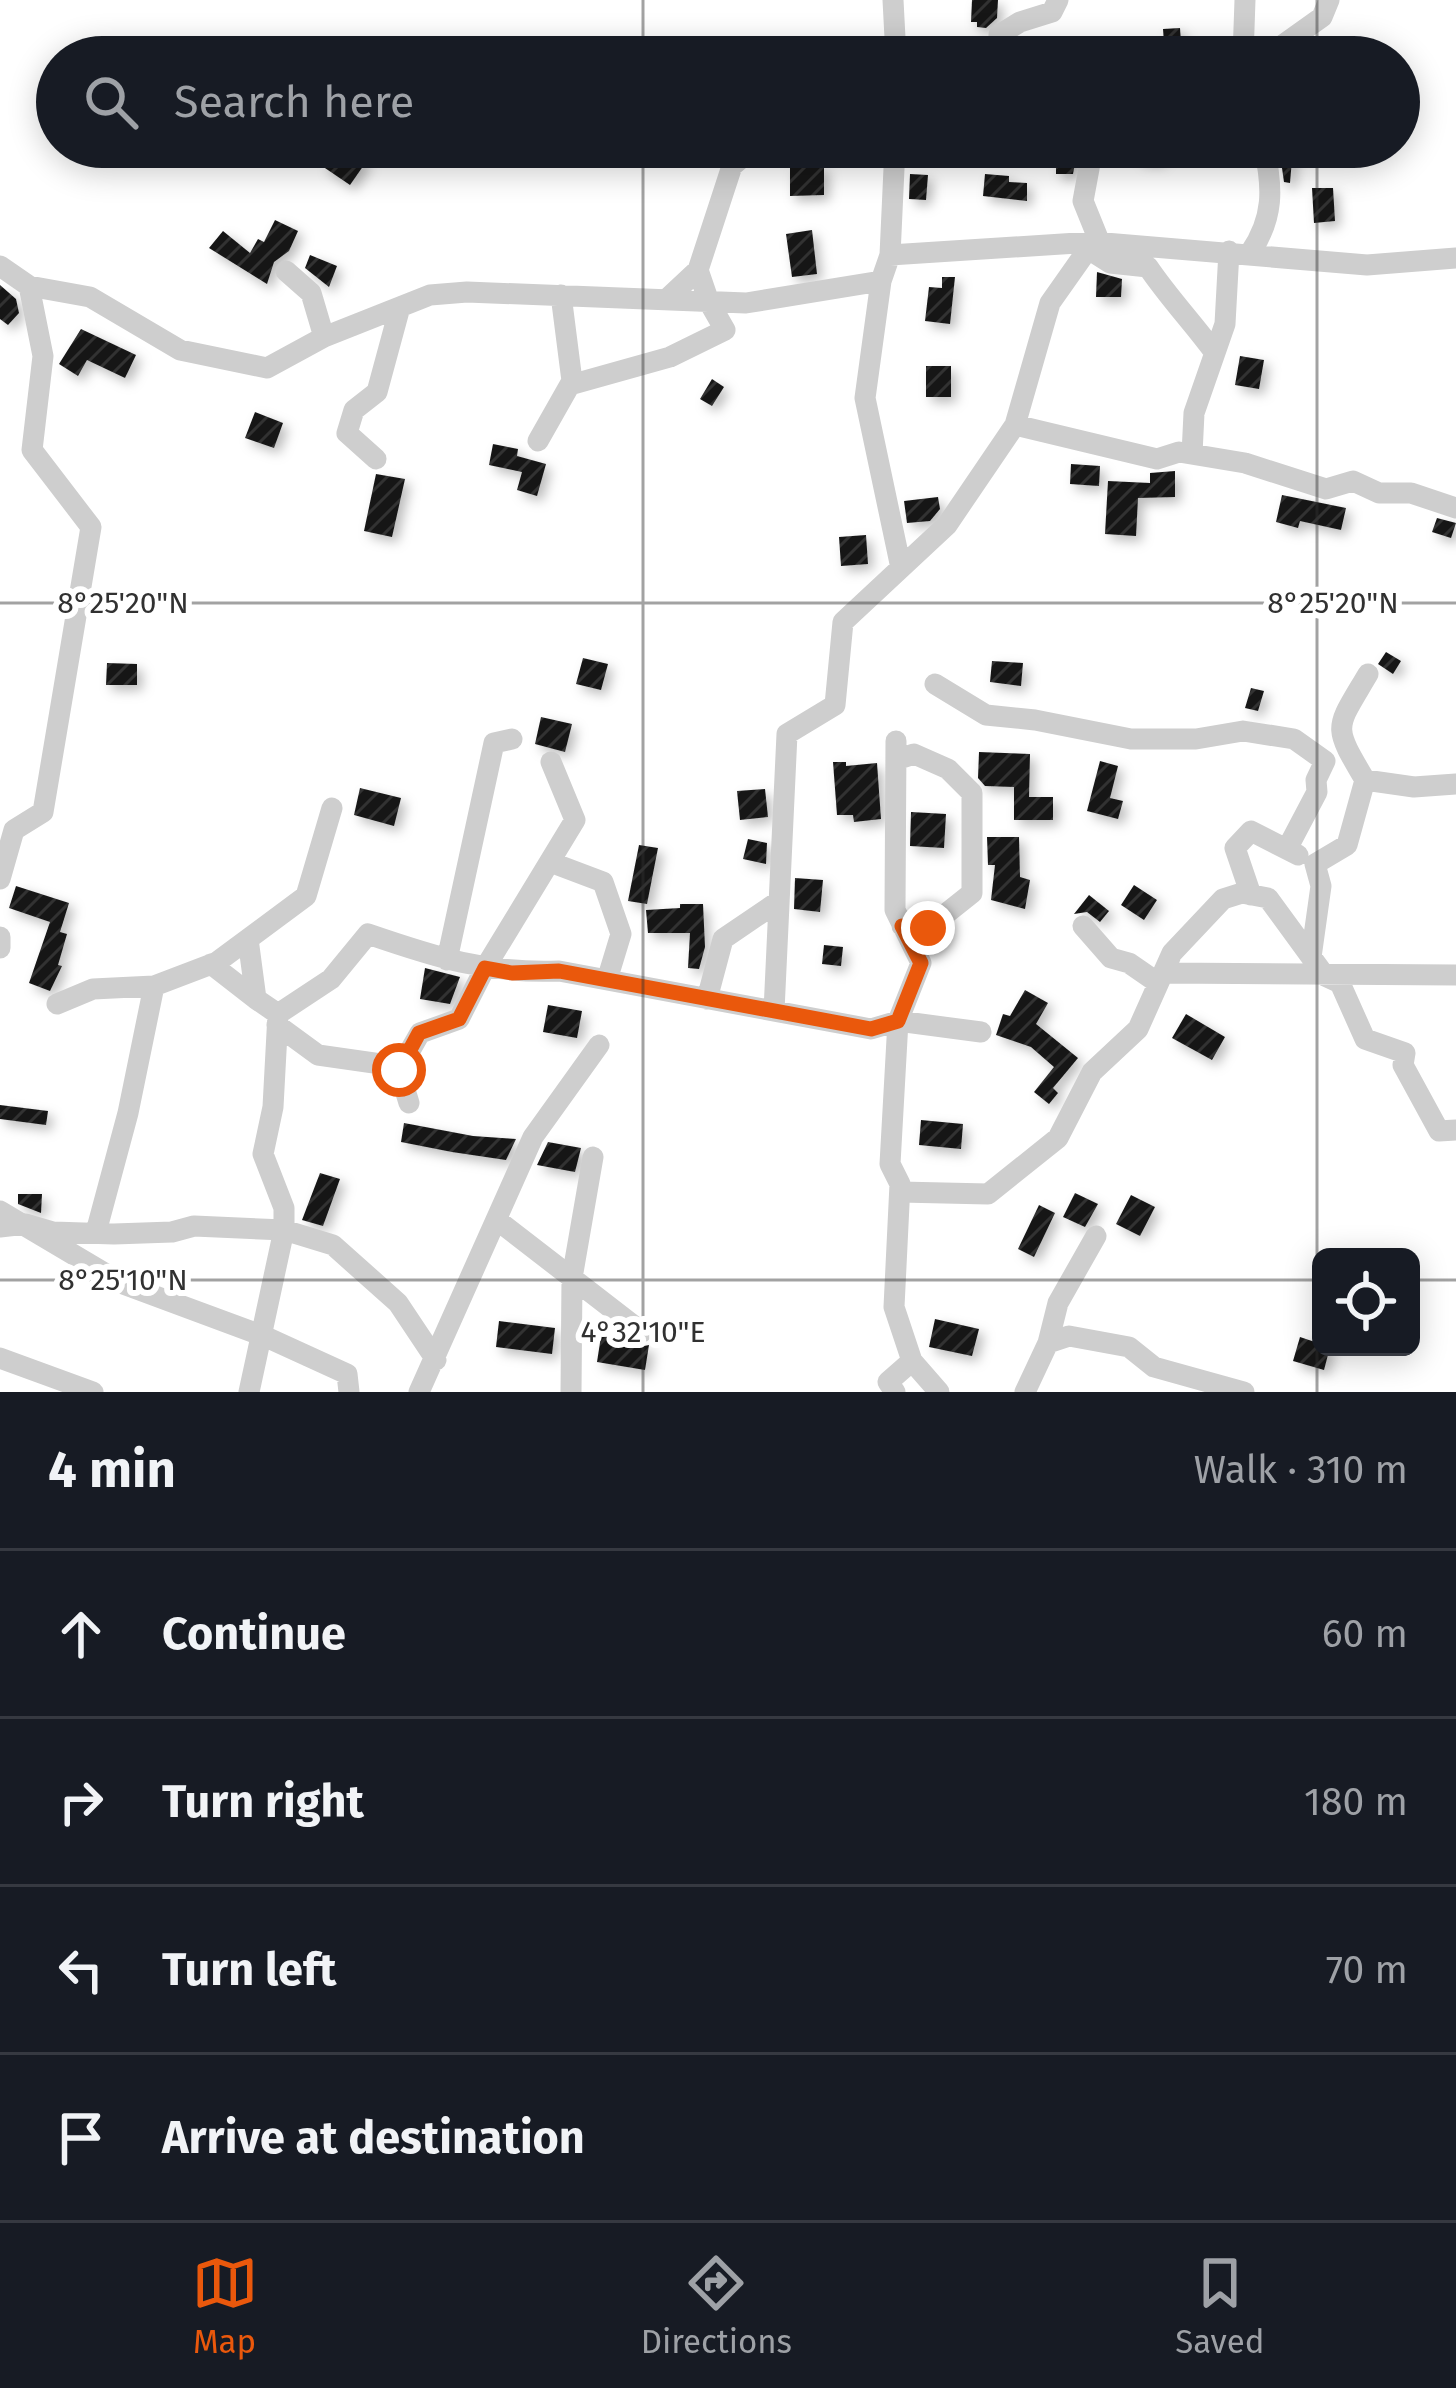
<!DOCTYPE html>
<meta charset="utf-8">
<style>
:root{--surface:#171b24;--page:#20242c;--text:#f1f3f6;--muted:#9ea1a6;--line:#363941;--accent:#ea580c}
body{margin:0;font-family:"Fira Sans",sans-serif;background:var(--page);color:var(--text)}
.controls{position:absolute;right:36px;bottom:36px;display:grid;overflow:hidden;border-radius:18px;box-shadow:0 6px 30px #0003}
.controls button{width:108px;height:108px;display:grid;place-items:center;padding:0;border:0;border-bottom:3px solid var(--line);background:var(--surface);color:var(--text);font:60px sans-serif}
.stop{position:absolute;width:36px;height:36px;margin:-27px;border:9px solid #ea580c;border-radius:50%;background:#fff}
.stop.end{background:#ea580c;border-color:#fff;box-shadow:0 3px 12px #0008}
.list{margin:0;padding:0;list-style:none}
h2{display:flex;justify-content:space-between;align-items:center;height:156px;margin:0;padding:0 48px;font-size:51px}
h2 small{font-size:39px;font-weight:400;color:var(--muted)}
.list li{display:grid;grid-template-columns:78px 1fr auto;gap:36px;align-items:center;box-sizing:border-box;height:168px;padding:0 48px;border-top:3px solid var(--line)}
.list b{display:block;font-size:45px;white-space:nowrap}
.list em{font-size:39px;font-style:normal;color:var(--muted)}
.icon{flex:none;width:66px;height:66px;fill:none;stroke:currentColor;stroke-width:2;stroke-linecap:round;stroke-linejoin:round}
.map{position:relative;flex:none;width:1456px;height:1392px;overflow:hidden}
.search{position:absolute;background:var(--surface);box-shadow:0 6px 30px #0003;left:36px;right:36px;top:36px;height:132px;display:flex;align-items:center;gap:30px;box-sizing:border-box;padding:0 42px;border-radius:66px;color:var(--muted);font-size:45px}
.sheet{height:828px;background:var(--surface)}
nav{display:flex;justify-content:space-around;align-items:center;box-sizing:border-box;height:168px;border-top:3px solid var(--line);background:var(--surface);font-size:33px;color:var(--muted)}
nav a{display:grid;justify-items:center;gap:6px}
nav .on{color:var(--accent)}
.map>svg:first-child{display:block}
.building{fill:url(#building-hatch);filter:url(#shadow)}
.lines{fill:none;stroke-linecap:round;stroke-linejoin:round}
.minor{stroke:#cecece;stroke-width:21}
.route{stroke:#ea580c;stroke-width:15}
.ticks{fill:none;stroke:#313131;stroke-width:3;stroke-opacity:0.45}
.ticks-label{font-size:30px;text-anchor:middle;fill:#313131;stroke:#fff;stroke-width:12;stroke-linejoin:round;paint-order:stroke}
</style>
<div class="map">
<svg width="1456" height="1392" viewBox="0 0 1456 1392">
<defs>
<pattern id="building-hatch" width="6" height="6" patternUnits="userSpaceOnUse" patternTransform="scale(3)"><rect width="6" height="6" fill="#181818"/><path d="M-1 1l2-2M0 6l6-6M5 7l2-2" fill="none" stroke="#313131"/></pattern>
<filter id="shadow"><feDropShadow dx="5.5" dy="5.5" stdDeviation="6" flood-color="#0004"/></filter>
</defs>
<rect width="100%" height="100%" fill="#fff"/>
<path class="building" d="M972 0H998L997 18 986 28 977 27V22H971Z
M1180 28 1182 57H1165L1163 29Z
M980 43 983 57H936V51Z
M336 147H344L366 162 350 185 322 166Z
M1056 147H1078L1073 174H1056Z
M1138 147H1160V160L1138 159Z
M1279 147H1293L1290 183 1284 182Z
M790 166H824V195L790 196Z
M910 174 928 175 926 200 909 199Z
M985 174 1009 176V182L1027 183V201L983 196Z
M1312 188H1333L1335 221 1314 223Z
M275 220 298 231 289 251 274 262 267 284 209 248 223 231 250 253 258 239 264 242Z
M812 230 817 274 792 277 786 234Z
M310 255 337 266 329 287 305 268Z
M1097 272 1122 279 1121 297H1096Z
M942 277H955L950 324 925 321 929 287 942 288Z
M0 285 16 299 19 313 8 325 0 319Z
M81 329 136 355 125 378 87 360 78 376 59 364Z
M1240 356 1264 360 1259 389 1235 385Z
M926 366H951V397H926Z
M712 379 724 387 712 406 700 399Z
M255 412 283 423 274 448 245 438Z
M493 444 518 449 517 456 546 464 537 496 517 490 522 472 489 465Z
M1071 464 1100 466 1099 486 1070 484Z
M1175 471V497L1138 498 1136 536 1105 534 1108 481 1150 483V473Z
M376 474 405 479 392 537 364 531Z
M1282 495 1346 508 1341 530 1300 521 1298 528 1276 522Z
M938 497 940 509 930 521 907 523 904 501Z
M1437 518 1456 523 1451 538 1432 532Z
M866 535 868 564 841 566 839 537Z
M1386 652 1401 661 1393 674 1378 664Z
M583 658 608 664 601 690 576 684Z
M992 661 1023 663 1021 686 990 682Z
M107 663 137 664V685H106Z
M1251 688 1264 691 1258 711 1245 708Z
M541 717 572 724 565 752 535 744Z
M979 752 1030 754 1029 797H1053V820H1014V787L985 786 978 778Z
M1100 761 1118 766 1110 798 1123 801 1118 819 1087 811Z
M833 762H846V766L877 763 881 819 854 822 853 815H837Z
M360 788 401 798 394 826 354 815Z
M765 789 768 817 740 820 737 791Z
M911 812 946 814 944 848 910 846Z
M987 837H1019L1020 877 1030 880 1025 909 991 900 995 865H988Z
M748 839 767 843 766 864 743 859Z
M639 845 658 848 647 904 628 901Z
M795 878 823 880 820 912 794 909Z
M1134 885 1157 900 1144 920 1121 905Z
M16 886 69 903 60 932 67 934 58 965 62 966 50 991 29 983 50 922 9 908Z
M1089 895 1109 911 1100 922 1087 912 1074 914Z
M680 904H703L705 947 699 969 688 968 690 933H648L646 910 680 908Z
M824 945 843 947 841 966 822 964Z
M425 968 460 977 450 1004 420 999Z
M1025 990 1048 1003 1036 1024 1078 1058 1053 1088 1058 1093 1049 1104 1034 1092 1054 1067 1031 1047 996 1035 1003 1014 1010 1016Z
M548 1005 582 1011 577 1038 543 1032Z
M1186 1014 1225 1037 1212 1060 1172 1038Z
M0 1105 48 1111 46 1125 0 1119Z
M921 1120 963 1124 961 1149 919 1145Z
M404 1123 473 1136 516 1139 506 1160 452 1152 401 1142Z
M548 1142 581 1148 575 1172 537 1165Z
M320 1173 340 1179 323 1226 302 1220Z
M1075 1193 1098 1204 1085 1227 1063 1217Z
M18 1194H42L41 1213 18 1204Z
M1131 1195 1155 1207 1140 1236 1116 1224Z
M1039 1205 1055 1213 1034 1257 1018 1249Z
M935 1319 979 1329 972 1356 929 1347Z
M499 1321 555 1328 552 1354 496 1347Z
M601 1336 628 1340 639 1347 649 1345 645 1370 597 1362Z
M1300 1337 1330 1347 1324 1370 1293 1361Z"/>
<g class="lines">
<path class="minor" d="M893 0 896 57
M998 57 999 35 1020 22 1052 12 1058 0
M1243 57 1245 0
M1266 57 1322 17 1329 0
M1093 147 1083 201 1100 243
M1093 242 1367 265 1456 258
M1088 249 1110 263 1148 267C1169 298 1193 323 1215 353
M1250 253C1274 218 1273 188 1264 147
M0 266 29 286 90 297 180 350 267 368 324 337 430 295 467 292 746 303 881 281 890 255 895 147
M286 271 311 293 324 337
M881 281 865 398 901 568
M667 299 698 270 732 166 755 147
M570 385 670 357 725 330 709 302 698 270
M1015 425 1157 459 1179 452 1245 463 1326 489 1353 481 1379 493H1411L1456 508
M538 441 572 381 561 295
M1192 454 1194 413 1225 324 1229 251
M376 459 347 433 354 410 377 392 400 307
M935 684 986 715 1035 720 1131 739H1196L1243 731 1294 739 1325 761 1316 780 1317 792 1287 849
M896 760 914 754 948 769 972 793V893L928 928 902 926
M1365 780 1414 787 1456 784
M550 862 603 882 621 934 607 980
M0 879 14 830 43 812 91 527 32 450 43 356 29 286
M1251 895 1235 848 1251 831 1298 855
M1083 926 1111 958 1129 963 1158 983
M0 937V948
M248 939 256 999 278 1014
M1311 957 1321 886 1315 864 1347 845 1365 780C1332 724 1335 730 1368 674
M447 960 494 743 512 739
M211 964 256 999
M1163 973 1456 975
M707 999 723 939 779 901
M57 1004 93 989 154 986 217 962 306 896 332 808
M774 1011 787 734 835 705 843 622 947 525 1015 425 1050 303 1093 242 890 255
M277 1025 318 1055 381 1064 404 1062
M409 1103 399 1070 420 1033 459 1019 485 968 575 820 551 762
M900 1192 988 1194 1058 1138 1092 1072 1138 1029 1172 953 1223 899 1242 893 1268 898 1325 976 1340 983 1365 1039 1405 1053 1403 1065 1439 1131 1456 1130
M0 1211 123 1284 266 1337 347 1374 349 1392
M497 1220 642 1332
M0 1227 26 1224 53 1232 114 1234 172 1232 194 1226 284 1230 333 1245 398 1303 436 1360
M96 1232 128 1113 154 986
M1048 1343 1069 1336 1129 1347 1154 1367 1244 1392
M0 1358 93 1392
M912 1361 939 1392
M249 1392 284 1230V1208L263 1154 273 1107 278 1014 331 979 368 934C435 957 487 974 559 971L871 1029 898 1021 981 1032
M419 1392 533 1137 599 1045
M571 1392 572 1278 593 1157
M895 1392 888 1382 912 1361 894 1307 900 1184 890 1164 898 1021 921 963 895 910 896 741
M1025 1392 1048 1343 1058 1303 1096 1236"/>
</g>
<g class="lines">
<path class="route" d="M399 1070 419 1033 459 1019 485 968 512 973 559 971 871 1029 898 1021 921 963 902 926 928 928"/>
</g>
<path class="ticks" d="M643 0V57M1317 0V57M643 147V1392M1317 147V1392M0 603H1456M0 1280H1321M1411 1280H1456"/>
<g class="ticks-label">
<text x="123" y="613">8°25'20"N</text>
<text x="1333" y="613">8°25'20"N</text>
<text x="123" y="1290">8°25'10"N</text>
<text x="643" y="1342">4°32'10"E</text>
</g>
</svg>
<div class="controls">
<button><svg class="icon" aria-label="locate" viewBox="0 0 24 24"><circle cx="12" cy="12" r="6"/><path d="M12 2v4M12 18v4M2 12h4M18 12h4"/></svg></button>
</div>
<div class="stop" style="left:399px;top:1070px"></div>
<div class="stop end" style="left:928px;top:928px"></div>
<div class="search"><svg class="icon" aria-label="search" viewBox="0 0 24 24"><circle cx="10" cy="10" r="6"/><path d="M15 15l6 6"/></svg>Search here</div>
</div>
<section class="sheet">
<h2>4 min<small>Walk · 310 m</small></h2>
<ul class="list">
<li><svg class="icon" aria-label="ahead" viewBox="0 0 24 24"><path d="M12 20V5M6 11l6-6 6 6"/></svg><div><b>Continue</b></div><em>60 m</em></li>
<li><svg class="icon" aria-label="right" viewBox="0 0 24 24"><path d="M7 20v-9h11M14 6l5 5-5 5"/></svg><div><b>Turn right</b></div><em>180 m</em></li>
<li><svg class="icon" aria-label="left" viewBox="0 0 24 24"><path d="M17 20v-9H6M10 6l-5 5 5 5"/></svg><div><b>Turn left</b></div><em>70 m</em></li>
<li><svg class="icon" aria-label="arrive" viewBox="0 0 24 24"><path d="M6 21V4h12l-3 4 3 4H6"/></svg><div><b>Arrive at destination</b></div></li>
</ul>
</section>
<nav>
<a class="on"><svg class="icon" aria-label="map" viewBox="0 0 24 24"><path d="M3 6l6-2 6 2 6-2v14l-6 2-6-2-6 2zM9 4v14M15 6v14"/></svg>Map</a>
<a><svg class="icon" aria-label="directions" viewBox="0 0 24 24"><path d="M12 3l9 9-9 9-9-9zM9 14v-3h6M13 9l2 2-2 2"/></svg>Directions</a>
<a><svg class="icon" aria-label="saved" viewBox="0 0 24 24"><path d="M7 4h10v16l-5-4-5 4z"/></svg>Saved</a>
</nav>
